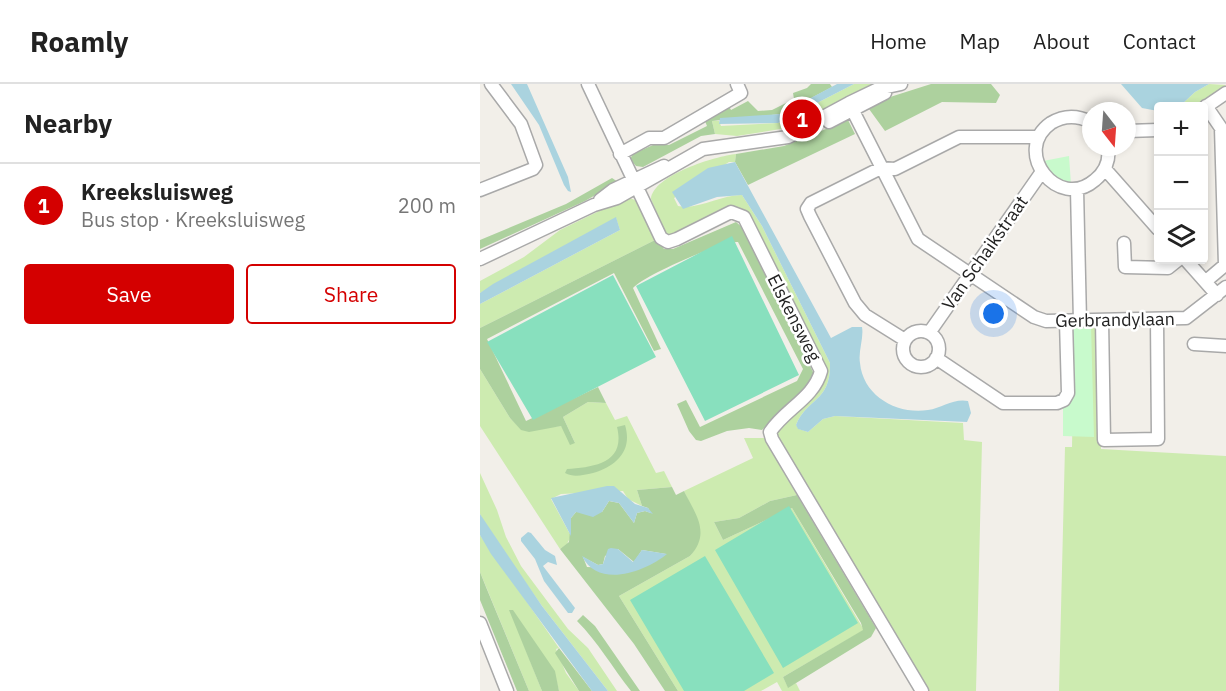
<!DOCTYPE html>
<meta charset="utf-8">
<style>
:root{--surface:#fff;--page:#f6f6f6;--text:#222;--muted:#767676;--line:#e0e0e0;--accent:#d40000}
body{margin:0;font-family:"IBM Plex Sans",sans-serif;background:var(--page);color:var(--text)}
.controls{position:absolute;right:18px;top:18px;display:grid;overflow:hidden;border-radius:6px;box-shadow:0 3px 9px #0003}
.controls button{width:54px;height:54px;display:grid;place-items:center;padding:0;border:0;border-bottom:2px solid var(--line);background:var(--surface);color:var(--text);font:30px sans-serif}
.compass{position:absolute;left:602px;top:18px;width:54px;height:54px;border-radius:50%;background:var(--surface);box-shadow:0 3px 9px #0003;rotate:163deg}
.you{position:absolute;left:514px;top:230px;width:21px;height:21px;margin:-15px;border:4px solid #fff;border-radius:50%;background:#1a73e8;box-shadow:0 0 0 9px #1a73e833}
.badge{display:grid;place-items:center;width:39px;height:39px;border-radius:50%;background:var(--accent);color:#fff;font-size:20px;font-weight:700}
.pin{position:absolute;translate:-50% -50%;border:3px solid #fff;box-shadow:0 2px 6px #0006}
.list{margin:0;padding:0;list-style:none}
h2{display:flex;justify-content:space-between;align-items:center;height:78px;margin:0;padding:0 24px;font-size:26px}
h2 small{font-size:20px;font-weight:400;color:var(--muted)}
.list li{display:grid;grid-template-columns:39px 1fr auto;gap:18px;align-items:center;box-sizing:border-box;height:84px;padding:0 24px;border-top:2px solid var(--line)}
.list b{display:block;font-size:22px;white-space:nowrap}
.list p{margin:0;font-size:20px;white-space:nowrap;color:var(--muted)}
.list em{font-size:20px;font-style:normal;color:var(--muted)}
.actions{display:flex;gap:12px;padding:18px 24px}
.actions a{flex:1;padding:14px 0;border:2px solid var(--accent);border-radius:6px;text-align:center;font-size:21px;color:var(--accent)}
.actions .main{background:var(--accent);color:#fff}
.icon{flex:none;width:33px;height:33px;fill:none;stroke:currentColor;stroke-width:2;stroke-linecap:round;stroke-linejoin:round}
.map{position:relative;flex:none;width:746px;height:607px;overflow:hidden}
header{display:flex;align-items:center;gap:36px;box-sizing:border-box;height:84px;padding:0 30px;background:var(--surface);border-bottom:2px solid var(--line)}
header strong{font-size:28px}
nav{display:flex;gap:33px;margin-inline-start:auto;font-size:21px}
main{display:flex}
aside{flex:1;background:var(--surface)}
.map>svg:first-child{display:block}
.grass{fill:#cdebb0}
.forest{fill:#add19e;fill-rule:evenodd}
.park{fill:#c8facc}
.pitch{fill:#88e0be}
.water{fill:#aad3df}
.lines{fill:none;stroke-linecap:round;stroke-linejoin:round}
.minor-casing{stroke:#a9a9a9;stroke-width:15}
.minor{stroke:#fff;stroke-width:12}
.labels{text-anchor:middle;stroke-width:5;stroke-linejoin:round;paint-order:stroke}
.street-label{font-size:18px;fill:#222;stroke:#fff}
</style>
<header>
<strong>Roamly</strong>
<nav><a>Home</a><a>Map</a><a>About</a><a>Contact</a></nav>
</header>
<main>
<aside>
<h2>Nearby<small></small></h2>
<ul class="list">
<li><span class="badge">1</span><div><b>Kreeksluisweg</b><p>Bus stop · Kreeksluisweg</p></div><em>200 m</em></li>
</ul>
<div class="actions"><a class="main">Save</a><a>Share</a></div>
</aside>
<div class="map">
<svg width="746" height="607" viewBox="0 0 746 607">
<rect width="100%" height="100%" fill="#f2efe9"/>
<path class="grass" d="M374 0H399L376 8 307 44 257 52 235 50 232 37H239L241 42 298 39Z
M729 0 746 1 718 22H700L715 8Z
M256 70 255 78H249L194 114 198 122C219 126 240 111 262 111L282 142 350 279C351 318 327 314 316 341L319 345 328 348 343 335 355 332 483 339 484 356 502 358 496 607H448L322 394 293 352 345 291 264 128 194 153 185 149 171 115C173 91 236 72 256 70Z
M148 113 159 118 177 155 0 244V220L140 146 136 134 0 209V197L44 173 80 146Z
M617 243 621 365 746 372V607H579L585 363H592L594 244Z
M0 285 30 334 41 345 81 342 95 359 83 333 108 318 126 319 135 336 147 332 176 389 184 387 192 403 157 406 162 422 148 415 143 407 81 410 71 415 91 452 87 460 80 465 0 342Z
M264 354H284L317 411 290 417 259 434 234 438 243 456 312 424 384 546 303 593 308 603 316 599 320 607H302L297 598 281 607H198L139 512 210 472C228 451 214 429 204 407L273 374Z
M0 389 17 426 26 453 41 482 88 545 108 564 137 607H128L62 522 8 445 0 430Z
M0 451 79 564 76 565 86 589 99 607H79L74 587 33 527 30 526 62 607H49L0 488Z"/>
<path class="forest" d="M331 0H350L352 3 301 30 232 37 235 50 221 52 163 83 156 82 150 75 153 70 173 61H189L227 42 225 37 248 20 251 26 268 17 278 27 292 26 314 15 313 9 327 4Z
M451 0H511L520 11 516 19 462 18 405 47 389 25 407 14Z
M368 36 375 50 268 101 255 78 256 70 304 62Z
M132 94 138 98 105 117 0 165V156L86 120Z
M256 138 263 144 334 290 333 297 282 346 269 344 247 347 221 357 216 356 209 347 197 320 206 316 220 343 317 297 323 285 258 158C240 158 165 191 153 204L181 265 174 267 134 189 7 255 46 337 118 303 126 319 108 318 83 333 95 359 90 361 81 342 49 348 41 346 30 334 0 285V244L177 155 184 165H193Z
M145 341C153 367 136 382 113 389 103 391 94 394 85 389L87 385C114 383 146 379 137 343Z
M192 403 196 411 204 407C216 431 231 449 210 472L139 512 198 607H185L154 560 80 465 89 458 91 434 96 428H122L129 417 139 419 154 439 157 429 165 427 171 429 168 424 162 422 157 406ZM138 465 154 478 162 466 186 470 158 485 107 483 103 473 118 481 123 480 125 472Z
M317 411 396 544 391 553 308 604 303 593 383 546 381 539 312 424 243 456 234 438 259 434 290 417Z
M0 488 6 503 49 607H37L0 516Z
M29 526H33L75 587 79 607H62Z
M103 531 115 542 160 607H151C132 583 118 558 97 537Z
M79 564 112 607H99L75 569Z"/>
<path class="park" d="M589 72 591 100 587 105 558 78Z
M583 241H611L614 353 583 352Z"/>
<path class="pitch" d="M252 152 319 291 225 337 156 202Z
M133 191 176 273 53 336 7 258Z
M309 422 378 539 303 584 235 466Z
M225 472 294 589 264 607H204L150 516Z"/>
<path class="water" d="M31 0H47L88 93 91 108 88 107 84 101 59 41Z
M357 0H374L298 39 239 40 240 34 301 30Z
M641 0H729L715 8 700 22H678V27L662 24Z
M255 78 351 254 372 243H382C384 254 378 267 380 279 383 312 417 331 448 326 462 324 474 314 488 317L491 329 487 338 355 332 343 335 328 348 318 345 316 341C327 314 351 318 350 279L282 142 262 111 237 113 203 125 192 108 228 84Z
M136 133 140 146 0 220V209L13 200Z
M127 402H134L155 420 168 424 173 430 165 427 157 429 154 439 139 419 129 417 122 428 113 433 96 428 91 434V452L71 414Z
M0 430 62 522 128 607H112L11 470 0 451Z
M48 448 51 449 65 466 75 472 77 481 68 478 63 482 95 524 92 529H88L64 497 55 475 41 457V454Z
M131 464 138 465 153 478 162 466 187 470C165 488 118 505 102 472L118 481 123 480 128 465Z"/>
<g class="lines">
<g class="minor-casing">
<path id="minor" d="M108 0 181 154 188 158 197 155 251 128 264 133 341 287C334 314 305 325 290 348L292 355 442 607
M369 19 438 155 554 233 566 237 706 234 746 203
M724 24 746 9
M349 38 405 9
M611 38C597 31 584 31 571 39 531 67 578 128 615 96 625 88 630 76 628 63
M647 47 678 46
M140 70 169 54H184L261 9 257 0
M625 85 678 145
M597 105 600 237
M0 106 53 85 56 81 41 40 11 0
M120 116 133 106 184 82
M644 159 645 183 688 184 698 176
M0 175 114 121 137 114 223 65 308 53 333 41 343 33 369 19 398 5 421 0
M706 176 737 211
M726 197 745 181 741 44 726 22
M622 236 624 356 678 355 677 235
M423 265a18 18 0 1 1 36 0a18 18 0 1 1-36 0Z
M449 249 561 89
M425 256 385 231 375 219 330 132 327 125 331 119 401 84 415 85 479 53H559
M714 260 746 262
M456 274 523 319H577L584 316 588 309 586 237
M0 539 27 607"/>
</g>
<use href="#minor" class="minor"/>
</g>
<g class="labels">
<g class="street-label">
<text transform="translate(505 169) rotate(-55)" y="6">Van Schaikstraat</text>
<text transform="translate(314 234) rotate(63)" y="6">Elskensweg</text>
<text transform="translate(635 236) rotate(-1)" y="6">Gerbrandylaan</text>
</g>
</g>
</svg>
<div class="controls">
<button>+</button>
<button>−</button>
<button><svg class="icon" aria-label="layers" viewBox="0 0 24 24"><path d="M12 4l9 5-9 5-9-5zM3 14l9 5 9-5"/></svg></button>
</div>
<svg class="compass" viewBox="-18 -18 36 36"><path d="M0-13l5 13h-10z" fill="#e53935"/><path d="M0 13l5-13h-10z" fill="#767676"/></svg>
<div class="you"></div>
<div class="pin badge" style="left:322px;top:35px">1</div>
</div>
</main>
